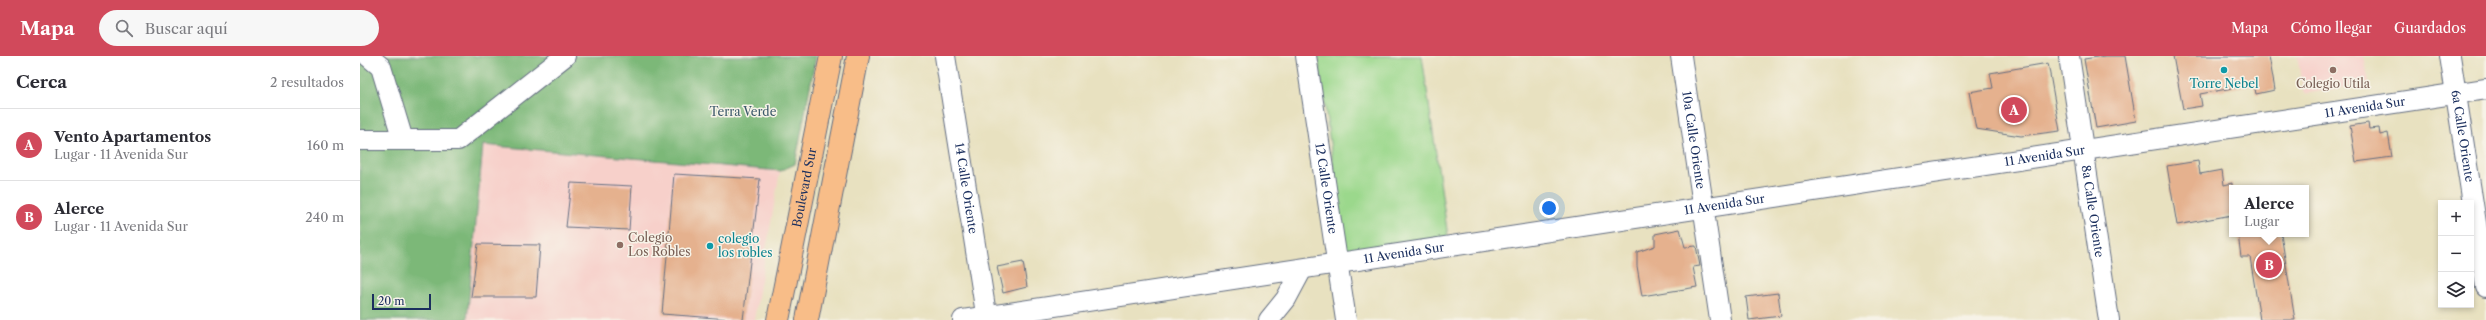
<!DOCTYPE html>
<html lang="es">
<meta charset="utf-8">
<style>
:root{--surface:#fff;--page:#f7f7f7;--text:#2b2b33;--muted:#7c7c81;--line:#e1e1e2;--accent:#d1495b}
body{margin:0;font-family:"Libre Caslon Text",serif;background:var(--page);color:var(--text)}
.controls{position:absolute;right:12px;bottom:12px;display:grid;overflow:hidden;border-radius:0px;box-shadow:0 2px 6px #0003}
.controls button{width:36px;height:36px;display:grid;place-items:center;padding:0;border:0;border-bottom:1px solid var(--line);background:var(--surface);color:var(--text);font:20px sans-serif}
.scale{position:absolute;left:12px;bottom:10px;width:59px;box-sizing:border-box;padding-left:4px;border:2px solid #1b2f5e;border-top:0;font-size:11px;line-height:14px;white-space:nowrap;color:#1b2f5e;-webkit-text-stroke:3px #f7f3e8;paint-order:stroke}
.you{position:absolute;left:1189px;top:152px;width:14px;height:14px;margin:-10px;border:3px solid #fff;border-radius:50%;background:#1a73e8;box-shadow:0 0 0 6px #1a73e833}
.badge{display:grid;place-items:center;width:26px;height:26px;border-radius:50%;background:var(--accent);color:#fff;font-size:13px;font-weight:700}
.pin{position:absolute;translate:-50% -50%;border:2px solid #fff;box-shadow:0 1px 4px #0006}
.popup{position:absolute;left:1869px;top:129px;width:80px;height:52px;box-sizing:border-box;display:grid;place-content:center;border-radius:0px;background:var(--surface);filter:drop-shadow(0 1px 3px #0005);font-size:13px;white-space:nowrap;color:var(--muted)}
.popup b{font-size:15px;color:var(--text)}
.popup::after{content:'';position:absolute;left:50%;top:100%;margin-left:-8px;border:8px solid transparent;border-top-color:var(--surface)}
.list{margin:0;padding:0;list-style:none}
h2{display:flex;justify-content:space-between;align-items:center;height:52px;margin:0;padding:0 16px;font-size:17px}
h2 small{font-size:13px;font-weight:400;color:var(--muted)}
.list li{display:grid;grid-template-columns:26px 1fr auto;gap:12px;align-items:center;box-sizing:border-box;height:72px;padding:0 16px;border-top:1px solid var(--line)}
.list b{display:block;font-size:15px;white-space:nowrap}
.list p{margin:0;font-size:13px;white-space:nowrap;color:var(--muted)}
.list em{font-size:13px;font-style:normal;color:var(--muted)}
.icon{flex:none;width:22px;height:22px;fill:none;stroke:currentColor;stroke-width:2;stroke-linecap:round;stroke-linejoin:round}
.map{position:relative;flex:none;width:2126px;height:264px;overflow:hidden}
header{display:flex;align-items:center;gap:24px;box-sizing:border-box;height:56px;padding:0 20px;background:var(--accent);color:#fff}
header strong{font-size:19px}
nav{display:flex;gap:22px;margin-inline-start:auto;font-size:14px}
.search{width:280px;height:36px;background:var(--page);display:flex;align-items:center;gap:10px;box-sizing:border-box;padding:0 14px;border-radius:22px;color:var(--muted);font-size:15px}
main{display:flex}
aside{flex:1;background:var(--surface)}
.map>svg:first-child{display:block}
.built{fill:#f7d0ca}
.green{fill:#9bd88c;stroke:#5b8475}
.forest{fill:#7cb878;stroke:#4c746b}
.building{fill:#e5b18e}
.lines{fill:none;stroke-linecap:round;stroke-linejoin:round}
.minor-casing{stroke:#636d80;stroke-width:22}
.highway-casing{stroke:#636d80;stroke-width:24}
.minor{stroke:#fff;stroke-width:20}
.highway{stroke:#f8bd88;stroke-width:22}
.culture-dot{fill:#0f9aa8;stroke:#f7f3e8;stroke-width:1.5}
.education-dot{fill:#8d6e63;stroke:#f7f3e8;stroke-width:1.5}
.labels{text-anchor:middle;stroke-width:3;stroke-linejoin:round;paint-order:stroke}
.culture-label{font-size:12px;fill:#0d838f;stroke:#f7f3e8}
.education-label{font-size:12px;fill:#785e54;stroke:#f7f3e8}
.street-label{font-size:12px;fill:#1b2f5e;stroke:#f7f3e8}
.park-label{font-size:12px;fill:#3b596a;stroke:#f7f3e8}
</style>
<header>
<strong>Mapa</strong>
<div class="search"><svg class="icon" aria-label="search" viewBox="0 0 24 24"><circle cx="10" cy="10" r="6"/><path d="M15 15l6 6"/></svg>Buscar aquí</div>
<nav><a>Mapa</a><a>Cómo llegar</a><a>Guardados</a></nav>
</header>
<main>
<aside>
<h2>Cerca<small>2 resultados</small></h2>
<ul class="list">
<li><span class="badge">A</span><div><b>Vento Apartamentos</b><p>Lugar · 11 Avenida Sur</p></div><em>160 m</em></li>
<li><span class="badge">B</span><div><b>Alerce</b><p>Lugar · 11 Avenida Sur</p></div><em>240 m</em></li>
</ul>
</aside>
<div class="map">
<svg width="2126" height="264" viewBox="0 0 2126 264">
<rect width="100%" height="100%" fill="#f7f3e8"/>
<filter id="ink" filterUnits="userSpaceOnUse"><feTurbulence type="fractalNoise" baseFrequency=".025" numOctaves="2"/><feDisplacementMap in="SourceGraphic" scale="8" xChannelSelector="R" yChannelSelector="G"/><feConvolveMatrix kernelMatrix="1 2 1 2 8 2 1 2 1" color-interpolation-filters="sRGB"/></filter>
<filter id="wash" filterUnits="userSpaceOnUse"><feTurbulence type="fractalNoise" baseFrequency=".012" numOctaves="4" result="noise"/><feDisplacementMap in="SourceGraphic" scale="16" xChannelSelector="R" yChannelSelector="G"/><feGaussianBlur stdDeviation="0.9" result="paint"/><feColorMatrix in="noise" values="0 0 0 0 0 0 0 0 0 0 0 0 0 0 0 0 0 1.4 0 .05"/><feComposite in="paint" operator="in"/></filter>
<g filter="url(#wash)">
<rect width="100%" height="100%" fill="#e8e1c0"/>
<path class="built" d="M1937 0H2004L2009 27 1944 38Z
M123 89 420 115 394 264H107Z"/>
<path class="green" d="M958 0H1062L1088 181 985 195Z"/>
<path class="forest" d="M0 0H456L435 108 420 115 123 89 107 264H0Z"/>
<g id="blocks">
<path class="building" d="M1745 0H1765L1776 65 1736 72 1724 3Z
M1813 0H1909L1915 34 1896 38 1894 28 1840 38 1842 50 1823 53Z
M1688 7 1700 75 1661 80 1616 73 1609 36 1633 32 1630 17Z
M2008 67 2009 73 2019 72 2020 79 2028 77 2032 101 1996 106 1990 70Z
M1838 105 1840 118 1862 114 1864 129 1872 127V159L1817 169 1807 110Z
M314 118 400 123 383 264 302 258Z
M211 127 272 130 269 174 206 171Z
M1320 173 1325 191 1336 190 1340 210 1333 211 1337 231 1282 240 1277 210V196L1295 190V178Z
M1878 178H1921L1935 264H1900L1890 201H1881Z
M118 188 180 189 176 241H111Z
M663 206 667 231 643 237 637 211Z
M1418 237 1421 260 1389 264 1386 241Z"/>
</g>
</g>
<g filter="url(#ink)">
<use href="#blocks" fill-opacity="0" stroke="#636d80" stroke-width="1"/>
<g class="lines">
<g class="minor-casing">
<g id="minor">
<path d="M8 0 21 11 43 84"/>
<path id="s1" d="M585 0 627 264"/>
<path id="s2" d="M946 0 986 264"/>
<path id="s3" d="M1321 0 1360 264"/>
<path id="s4" d="M1709 0 1749 264"/>
<path id="s5" d="M2090 0 2126 231"/>
<path d="M0 84H98L205 0"/>
<path id="s6" d="M603 264 2126 33"/>
<path d="M909 264 926 243 942 213"/>
</g>
</g>
<g class="highway-casing">
<g id="highway">
<path id="s7" d="M418 264 471 0"/>
<path d="M447 264 498 0"/>
</g>
</g>
<use href="#minor" class="minor"/>
<use href="#highway" class="highway"/>
</g>
</g>
<g class="culture-dot">
<circle cx="1864" cy="14" r="4"/>
<circle cx="350" cy="190" r="4"/>
</g>
<g class="education-dot">
<circle cx="1973" cy="14" r="4"/>
<circle cx="260" cy="189" r="4"/>
</g>
<g class="labels">
<g class="culture-label">
<text x="1864" y="32">Torre Nebel</text>
<text x="358" y="187" text-anchor="start">colegio<tspan x="358" dy="14">los robles</tspan></text>
</g>
<g class="education-label">
<text x="1973" y="32">Colegio Utila</text>
<text x="268" y="186" text-anchor="start">Colegio<tspan x="268" dy="14">Los Robles</tspan></text>
</g>
<g class="street-label">
<text dy="4" stroke="none"><textPath href="#s6" startOffset="1418">11 Avenida Sur</textPath></text>
<text dy="4" stroke="none"><textPath href="#s5" startOffset="81">6a Calle Oriente</textPath></text>
<text dy="4" stroke="none"><textPath href="#s3" startOffset="85">10a Calle Oriente</textPath></text>
<text dy="4" stroke="none"><textPath href="#s6" startOffset="1094">11 Avenida Sur</textPath></text>
<text dy="4" stroke="none"><textPath href="#s7" startOffset="135">Boulevard Sur</textPath></text>
<text dy="4" stroke="none"><textPath href="#s1" startOffset="134">14 Calle Oriente</textPath></text>
<text dy="4" stroke="none"><textPath href="#s2" startOffset="134">12 Calle Oriente</textPath></text>
<text dy="4" stroke="none"><textPath href="#s6" startOffset="770">11 Avenida Sur</textPath></text>
<text dy="4" stroke="none"><textPath href="#s4" startOffset="157">8a Calle Oriente</textPath></text>
<text dy="4" stroke="none"><textPath href="#s6" startOffset="446">11 Avenida Sur</textPath></text>
</g>
<g class="park-label">
<text x="383" y="60">Terra Verde</text>
</g>
</g>
</svg>
<div class="controls">
<button>+</button>
<button>−</button>
<button><svg class="icon" aria-label="layers" viewBox="0 0 24 24"><path d="M12 4l9 5-9 5-9-5zM3 14l9 5 9-5"/></svg></button>
</div>
<div class="scale">20 m</div>
<div class="you"></div>
<div class="pin badge" style="left:1654px;top:54px">A</div>
<div class="pin badge" style="left:1909px;top:209px">B</div>
<div class="popup"><b>Alerce</b>Lugar</div>
</div>
</main>
